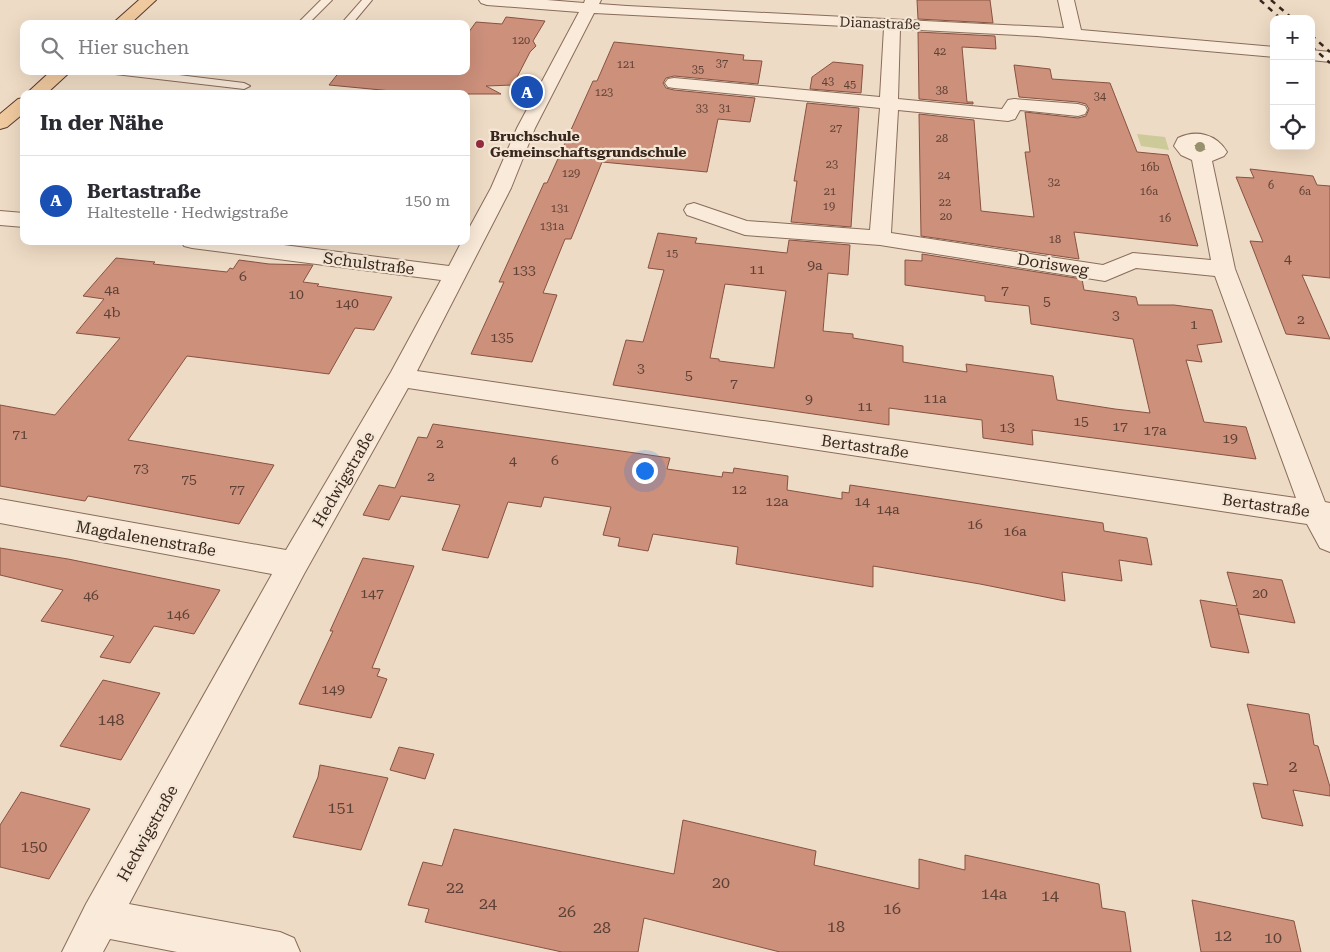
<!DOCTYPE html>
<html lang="de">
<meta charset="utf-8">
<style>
:root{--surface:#fff;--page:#f2f2f3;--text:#2b2b33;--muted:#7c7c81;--line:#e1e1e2;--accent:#ea580c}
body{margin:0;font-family:"Roboto Serif",serif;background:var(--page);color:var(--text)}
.controls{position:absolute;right:15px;top:15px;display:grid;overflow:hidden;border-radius:10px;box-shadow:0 5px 20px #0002}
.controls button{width:45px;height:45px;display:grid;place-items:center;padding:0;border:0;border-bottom:1px solid var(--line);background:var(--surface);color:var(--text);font:25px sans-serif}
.you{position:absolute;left:644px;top:470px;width:18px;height:18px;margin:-12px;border:4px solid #fff;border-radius:50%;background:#1a73e8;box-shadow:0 0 0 8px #1a73e833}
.badge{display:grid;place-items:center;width:32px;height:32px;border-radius:50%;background:var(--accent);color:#fff;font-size:16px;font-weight:700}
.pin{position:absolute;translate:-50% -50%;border:2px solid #fff;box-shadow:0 1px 5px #0006}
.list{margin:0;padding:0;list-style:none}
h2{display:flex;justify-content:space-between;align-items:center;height:65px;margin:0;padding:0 20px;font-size:21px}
h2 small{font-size:16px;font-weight:400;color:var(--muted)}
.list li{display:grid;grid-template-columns:32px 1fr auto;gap:15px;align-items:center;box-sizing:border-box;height:90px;padding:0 20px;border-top:1px solid var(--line)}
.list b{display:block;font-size:19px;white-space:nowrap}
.list p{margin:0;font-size:16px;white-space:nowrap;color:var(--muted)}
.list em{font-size:16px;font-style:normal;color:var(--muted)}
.icon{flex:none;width:28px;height:28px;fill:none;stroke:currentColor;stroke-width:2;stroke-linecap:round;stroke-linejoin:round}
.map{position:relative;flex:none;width:1330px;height:952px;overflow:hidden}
.search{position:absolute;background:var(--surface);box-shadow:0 5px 20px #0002;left:20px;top:20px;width:450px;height:55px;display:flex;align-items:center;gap:12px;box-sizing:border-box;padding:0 18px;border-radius:10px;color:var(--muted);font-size:19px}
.panel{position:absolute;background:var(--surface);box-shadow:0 5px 20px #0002;left:20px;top:90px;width:450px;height:155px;border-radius:10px}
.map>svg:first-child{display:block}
.green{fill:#ccca99}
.building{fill:#cc907b;stroke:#885241;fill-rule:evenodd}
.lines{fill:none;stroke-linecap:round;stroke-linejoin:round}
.lane-casing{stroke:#896c5b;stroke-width:2}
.street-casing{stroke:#896c5b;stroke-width:2}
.primary-casing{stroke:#573b2f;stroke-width:2}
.lane{fill:#f9ead9;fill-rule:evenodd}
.street{fill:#f9ead9;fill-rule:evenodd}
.primary{fill:#f0c99e;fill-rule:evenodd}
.rail{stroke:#39271f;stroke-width:2.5;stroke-dasharray:5.5 5.5;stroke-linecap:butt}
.tree{fill:#98916e}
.poi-dot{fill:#972c3e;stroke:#f5e7d5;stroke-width:2}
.labels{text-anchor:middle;stroke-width:4.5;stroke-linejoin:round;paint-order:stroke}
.far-number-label{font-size:11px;fill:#5e4136}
.far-street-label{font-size:14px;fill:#39271f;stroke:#f5e7d5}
.far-poi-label{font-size:14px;font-weight:bold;fill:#39271f;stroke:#f5e7d5;text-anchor:start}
.number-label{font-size:14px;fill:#5e4136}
.street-label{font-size:16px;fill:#39271f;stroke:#f5e7d5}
.near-number-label{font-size:16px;fill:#5e4136}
</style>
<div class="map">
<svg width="1330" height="952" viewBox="0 0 1330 952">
<rect width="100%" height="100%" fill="#eedbc5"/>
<path class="green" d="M1137 134 1165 137 1169 150 1141 146Z"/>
<path class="building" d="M917 0H990L993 23 918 19Z
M506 17 545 21 533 41 536 46 530 52 513 85 486 86 501 94H390L392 91 329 85 340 71H466V36L476 22 502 24Z
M918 32 995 36 996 49 962 47 967 102H973V104L919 99Z
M614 42 744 55 743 60 762 61 758 84 674 76 666 78 663 83 666 88 674 90 755 98 750 122 718 119 707 172 602 162 571 239H565L543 293 557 295 532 362 471 354 504 282H499L544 183H547L593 81H597Z
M833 62 863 65 861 93 810 89 812 77Z
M1014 65 1050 69 1052 79 1110 83 1137 152 1168 155 1198 246 1074 232 1079 259 921 236 919 114 974 120 981 211 1034 217 1025 152H1030L1025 112 1078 118 1086 116 1089 109 1086 104 1078 102 1019 97Z
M807 103 859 108 851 227 791 222 797 181H794Z
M1250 169 1313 176 1317 185 1330 186V278L1302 275 1330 339 1286 334 1250 241 1263 242 1236 177 1254 178Z
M658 233 697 238 695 243 787 253 789 240 850 245 848 275 828 273 823 331 853 334V338L903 346V362L967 372 966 364 1053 376 1057 400 1115 409 1150 413 1133 339 1031 324 1029 306 985 301V296L905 285V260L922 261V254L1082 279 1084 290 1136 297 1138 305H1174L1212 310 1222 342 1197 345 1202 362 1186 360 1204 422 1246 427 1256 459 1032 430 1033 445 983 438 982 420 889 408V425L613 385 626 340 643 342 664 270 648 268ZM725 284 786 291 774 368 719 361V359L710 358Z
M116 258 155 262 153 264 227 272 230 268 233 269 239 260 269 264 313 265 303 282 319 284 317 286 392 297 374 330 355 328 329 374 187 356 128 440 274 465 239 524 88 496 85 501 0 486V405L55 415 120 338 76 333 104 299 83 296Z
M433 424 670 458 667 469 722 477 723 472 733 473 734 468 788 476 787 490 842 499V492L849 493 850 485 1103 523 1104 531 1147 538 1152 565 1119 560 1122 581 1062 572 1065 601 980 584 873 566V587L736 564 738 547 653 534 648 551 618 546 620 538 603 535 611 507 544 497 541 507 508 502 488 558 442 550 460 505 401 496 389 520 363 515 379 485 395 488 418 437 427 438Z
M0 548 68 559 220 590 194 634 154 626 130 663 100 657 114 636 41 621 63 590 0 575Z
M363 558 414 566 372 668 380 669 377 676 387 679 371 718 299 704 333 631H330Z
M1227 572 1282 580 1295 623 1239 614 1237 608 1249 653 1211 647 1200 600 1237 606Z
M103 680 160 693 121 760 60 746Z
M1247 704 1309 714 1314 745 1318 746 1330 787V796L1293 790 1303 826 1262 818 1253 783 1268 785Z
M399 747 434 754 425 779 390 770Z
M320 765 388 778 361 850 293 837 318 777Z
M21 792 90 809 49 879 0 867V825Z
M683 820 816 851 814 865 919 889V859L965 870V855L1099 884 1102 908 1125 912 1131 952H780L644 918 638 952H562L425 922 429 909 408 905 423 862 442 866 454 829 674 874Z
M1192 900 1294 921 1301 952H1201Z"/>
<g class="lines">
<g class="lane-casing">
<path id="lane" d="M321 0H332L308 24H297Z
M362 0H372L352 24H341Z
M110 71H146L244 83 250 86 244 89 115 74Z"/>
</g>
<g class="street-casing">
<path id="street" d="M479 0H547L584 3 585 0H601L599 4 627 6 1064 28 1058 0H1074L1081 30 1274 47V57L1037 36 900 29 898 99 1002 109 1008 100 1014 99 1078 104 1085 106 1087 110 1085 114 1078 116 1020 110 1015 119 1008 121 898 110 891 233 1103 265 1133 253 1211 260 1192 160 1181 155 1174 146 1178 138C1196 129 1217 134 1227 152L1224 156 1212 161 1235 269 1325 502 1330 503V552L1320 548 1307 524 408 388 304 574 129 904 280 932 294 938 300 952H177L110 939 103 952H62L86 904 272 574 0 523V499L286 550 391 372 441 280 192 248 184 246 181 241H252L449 266 462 241H466V234L491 188 517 128 579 12 487 5 481 3ZM594 13 884 28 880 97 674 78 668 79 665 83 668 87 674 88 880 108 870 230 747 221 694 203 687 205 684 210 687 215 745 235 880 245 1105 281 1136 268 1215 276 1296 498 417 371 511 188 535 128ZM1194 145H1199L1206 150 1200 149Z
M1311 50 1330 52V62L1311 60Z
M0 211 24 213V227L0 225Z"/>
</g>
<g class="primary-casing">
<path id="primary" d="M139 0H156L130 24H112Z
M51 71H71L46 94H26Z
M24 98V113L7 127 0 129V114L18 99Z"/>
</g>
<use href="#lane" class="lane"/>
<use href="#street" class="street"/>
<use href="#primary" class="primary"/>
<path class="rail" d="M1260 0 1281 19
M1271 0 1293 19
M1311 35 1330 52
M1311 46 1330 63"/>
</g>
<circle class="tree" cx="1200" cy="147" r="5"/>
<circle class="poi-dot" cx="480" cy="144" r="5"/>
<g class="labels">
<g class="far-number-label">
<text x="521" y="44">120</text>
<text x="940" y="55">42</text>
<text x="722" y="67">37</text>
<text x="626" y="68">121</text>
<text x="698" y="73">35</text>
<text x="828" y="85">43</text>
<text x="850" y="88">45</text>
<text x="942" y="94">38</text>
<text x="604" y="96">123</text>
<text x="1100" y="100">34</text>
<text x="702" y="112">33</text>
<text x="725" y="112">31</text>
<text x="836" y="132">27</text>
<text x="942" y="142">28</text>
<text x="832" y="168">23</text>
<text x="1150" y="171">16b</text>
<text x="571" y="177">129</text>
<text x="944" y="179">24</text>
<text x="1054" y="186">32</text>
<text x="1271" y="189">6</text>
<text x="830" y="195">21</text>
<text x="1149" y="195">16a</text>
<text x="1305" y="195">6a</text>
<text x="945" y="206">22</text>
<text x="829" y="210">19</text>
<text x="560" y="212">131</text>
<text x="946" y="220">20</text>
<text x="1165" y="222">16</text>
<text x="552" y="230">131a</text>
<text x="1055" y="243">18</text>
<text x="672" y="257">15</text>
</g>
<g class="far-street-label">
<text transform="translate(880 23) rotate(2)" y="5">Dianastraße</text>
</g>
<g class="far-poi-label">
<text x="490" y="141">Bruchschule<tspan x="490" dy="16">Gemeinschaftsgrundschule</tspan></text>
</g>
<g class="number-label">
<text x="1288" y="263">4</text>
<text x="815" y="270">9a</text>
<text x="757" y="274">11</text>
<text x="524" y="275">133</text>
<text x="243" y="281">6</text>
<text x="112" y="294">4a</text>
<text x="1005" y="295">7</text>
<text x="296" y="299">10</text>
<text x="1047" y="306">5</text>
<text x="347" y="308">140</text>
<text x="112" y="317">4b</text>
<text x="1116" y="320">3</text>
<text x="1301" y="324">2</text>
<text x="1194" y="329">1</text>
<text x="502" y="342">135</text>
<text x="641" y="373">3</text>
<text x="689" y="380">5</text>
<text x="734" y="388">7</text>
<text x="935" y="403">11a</text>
<text x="809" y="404">9</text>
<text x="865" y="411">11</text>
<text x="1081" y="426">15</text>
<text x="1120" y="431">17</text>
<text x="1007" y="432">13</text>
<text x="1155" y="435">17a</text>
<text x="20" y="439">71</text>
<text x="1230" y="443">19</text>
<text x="440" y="448">2</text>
<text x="513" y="465">4</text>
<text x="555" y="465">6</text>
<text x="141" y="473">73</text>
<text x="431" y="481">2</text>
<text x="189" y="484">75</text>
<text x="237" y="494">77</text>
<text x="739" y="494">12</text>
<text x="777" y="506">12a</text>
<text x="862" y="506">14</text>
<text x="888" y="514">14a</text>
<text x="975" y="529">16</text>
<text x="1015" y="536">16a</text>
<text x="372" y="598">147</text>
<text x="1260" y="598">20</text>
<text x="91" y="600">46</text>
<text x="178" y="619">146</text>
<text x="333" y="694">149</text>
</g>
<g class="street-label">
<text transform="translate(369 263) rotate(7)" y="6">Schulstraße</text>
<text transform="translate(1053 264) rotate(9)" y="6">Dorisweg</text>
<text transform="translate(865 446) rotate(8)" y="6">Bertastraße</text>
<text transform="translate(343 479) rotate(-60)" y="6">Hedwigstraße</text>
<text transform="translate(1266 505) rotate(8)" y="6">Bertastraße</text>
<text transform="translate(146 538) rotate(10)" y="6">Magdalenenstraße</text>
<text transform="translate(147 833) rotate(-61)" y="6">Hedwigstraße</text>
</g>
<g class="near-number-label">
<text x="111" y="725">148</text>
<text x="1293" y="772">2</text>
<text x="341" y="813">151</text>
<text x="34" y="852">150</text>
<text x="721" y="888">20</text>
<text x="455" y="893">22</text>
<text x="994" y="899">14a</text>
<text x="1050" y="901">14</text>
<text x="488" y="909">24</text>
<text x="892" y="914">16</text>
<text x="567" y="917">26</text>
<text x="836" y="932">18</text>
<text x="602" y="933">28</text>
<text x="1223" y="941">12</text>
<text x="1273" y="943">10</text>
</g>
</g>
</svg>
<div class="controls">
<button>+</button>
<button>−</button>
<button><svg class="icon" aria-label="locate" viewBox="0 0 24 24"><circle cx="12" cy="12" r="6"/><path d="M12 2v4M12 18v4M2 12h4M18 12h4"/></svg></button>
</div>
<div class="you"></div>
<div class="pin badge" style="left:527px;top:92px;background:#1a4fb4">A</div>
<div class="search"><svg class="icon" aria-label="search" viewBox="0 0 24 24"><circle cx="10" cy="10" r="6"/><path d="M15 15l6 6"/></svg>Hier suchen</div>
<section class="panel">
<h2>In der Nähe<small></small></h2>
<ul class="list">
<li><span class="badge" style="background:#1a4fb4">A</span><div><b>Bertastraße</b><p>Haltestelle · Hedwigstraße</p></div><em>150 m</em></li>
</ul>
</section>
</div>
